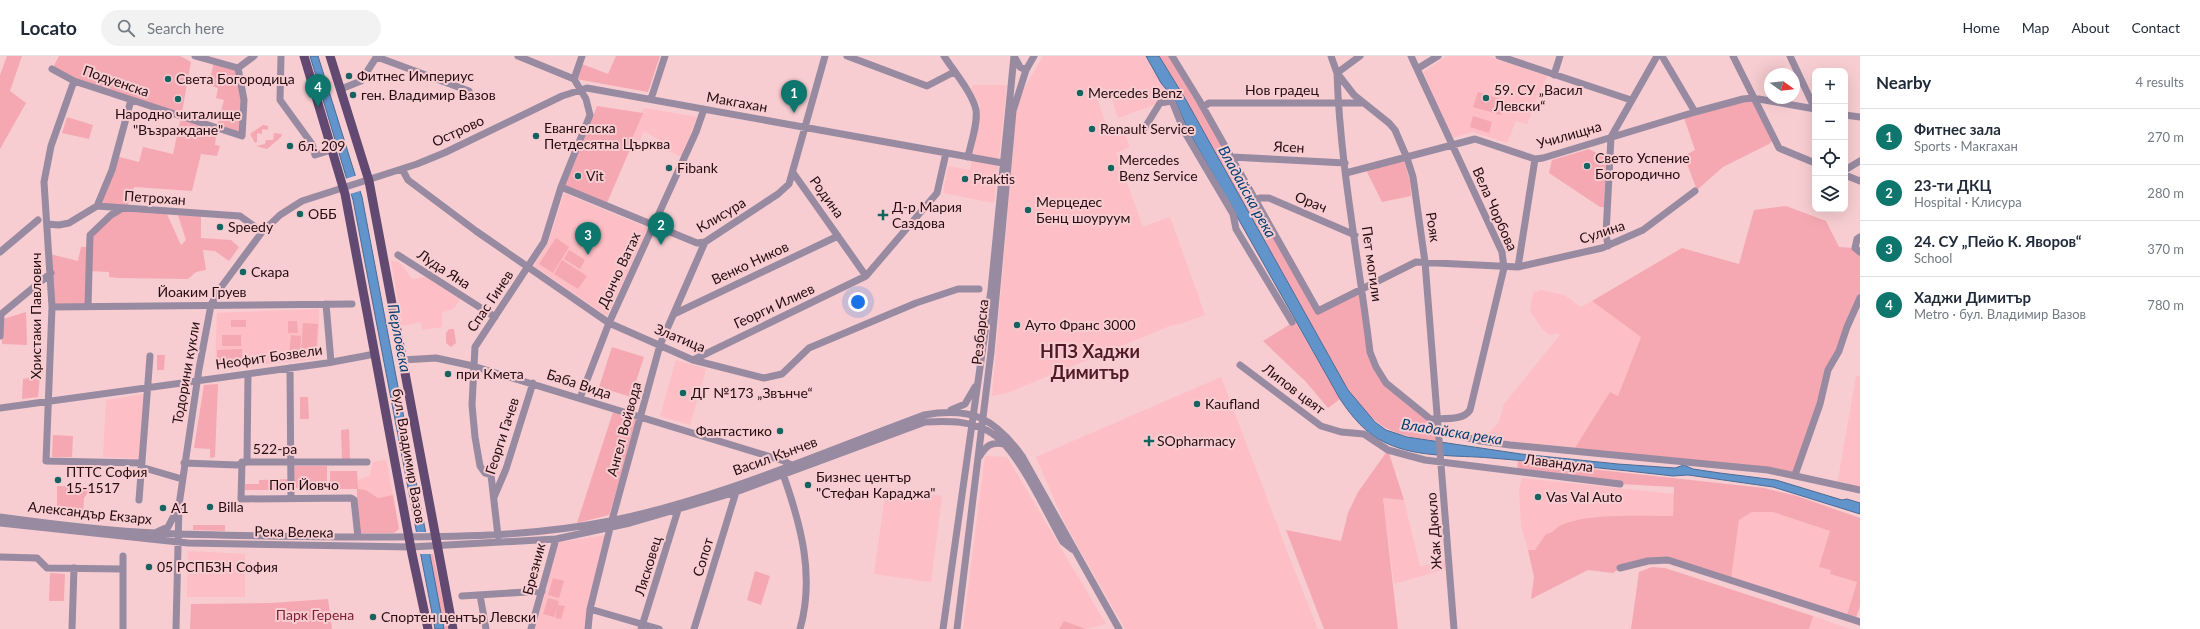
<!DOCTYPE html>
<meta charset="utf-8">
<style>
:root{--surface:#fff;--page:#f2f2f3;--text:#1f2937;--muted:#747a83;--line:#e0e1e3;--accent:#0f766e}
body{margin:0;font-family:Lato,sans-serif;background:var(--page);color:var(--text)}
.controls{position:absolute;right:12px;top:12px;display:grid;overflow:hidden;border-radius:8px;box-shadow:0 4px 16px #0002}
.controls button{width:36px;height:36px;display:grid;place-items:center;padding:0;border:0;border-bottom:1px solid var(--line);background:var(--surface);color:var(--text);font:20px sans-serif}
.compass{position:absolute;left:1764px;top:12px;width:36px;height:36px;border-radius:50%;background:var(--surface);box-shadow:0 4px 16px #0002;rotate:105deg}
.you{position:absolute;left:858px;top:246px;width:14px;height:14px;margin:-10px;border:3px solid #fff;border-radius:50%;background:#1a73e8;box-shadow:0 0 0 6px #1a73e833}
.badge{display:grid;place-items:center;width:26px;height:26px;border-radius:50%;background:var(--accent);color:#fff;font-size:13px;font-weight:700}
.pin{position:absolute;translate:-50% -33px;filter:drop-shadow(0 1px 2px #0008)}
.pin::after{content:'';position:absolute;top:21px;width:14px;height:12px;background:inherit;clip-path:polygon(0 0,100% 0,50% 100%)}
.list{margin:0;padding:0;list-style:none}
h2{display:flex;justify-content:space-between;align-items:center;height:52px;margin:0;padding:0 16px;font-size:17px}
h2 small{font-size:13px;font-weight:400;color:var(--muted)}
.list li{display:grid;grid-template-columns:26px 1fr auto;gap:12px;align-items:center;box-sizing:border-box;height:56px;padding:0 16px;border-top:1px solid var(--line)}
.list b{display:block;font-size:15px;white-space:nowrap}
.list p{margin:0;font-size:13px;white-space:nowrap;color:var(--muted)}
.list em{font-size:13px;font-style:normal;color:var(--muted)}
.icon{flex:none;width:22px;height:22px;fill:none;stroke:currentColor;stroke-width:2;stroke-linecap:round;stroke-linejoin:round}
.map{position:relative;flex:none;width:1860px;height:573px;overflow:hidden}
header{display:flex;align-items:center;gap:24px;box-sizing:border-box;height:56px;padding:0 20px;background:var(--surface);border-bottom:1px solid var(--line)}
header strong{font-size:19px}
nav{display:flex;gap:22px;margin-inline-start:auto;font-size:14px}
.search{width:280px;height:36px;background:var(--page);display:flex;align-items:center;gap:10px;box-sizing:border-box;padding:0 14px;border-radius:22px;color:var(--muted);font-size:15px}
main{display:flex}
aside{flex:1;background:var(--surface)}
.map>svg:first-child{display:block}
.built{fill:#fdbec5}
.green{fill:#f5a8b1}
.water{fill:#6094cb;stroke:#4e6b93}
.pier{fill:#f7cdd1}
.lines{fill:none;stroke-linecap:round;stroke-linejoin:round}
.minor{stroke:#988aa1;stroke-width:7}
.major{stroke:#614971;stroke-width:9}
.poi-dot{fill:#166461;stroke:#f7cdd1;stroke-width:1.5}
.labels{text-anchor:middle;stroke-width:4;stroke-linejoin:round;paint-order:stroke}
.poi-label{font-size:14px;fill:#240c10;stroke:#f7cdd1;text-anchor:start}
.street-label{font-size:14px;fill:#240c10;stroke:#f7cdd1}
.park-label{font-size:14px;fill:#812138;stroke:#f7cdd1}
.water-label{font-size:15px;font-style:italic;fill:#023f72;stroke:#f7cdd1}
.district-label{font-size:18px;font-weight:bold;fill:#4f1a24;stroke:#f7cdd1}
</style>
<header>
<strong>Locato</strong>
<div class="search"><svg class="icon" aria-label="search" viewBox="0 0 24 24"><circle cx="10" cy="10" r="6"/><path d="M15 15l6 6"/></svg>Search here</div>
<nav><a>Home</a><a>Map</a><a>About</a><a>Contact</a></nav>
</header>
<main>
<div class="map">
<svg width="1860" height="573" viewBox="0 0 1860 573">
<rect width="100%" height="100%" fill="#f7cdd1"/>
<path class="built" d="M1043 0H1146L1161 27 1175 44 1160 47 1118 62 1109 35 1096 40 1110 79 1112 81 1124 76 1130 91 1116 97 1143 171 1170 161 1205 259 1180 268 1172 269 1007 337 992 340 1016 58 1021 38Z
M1447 0H1488L1547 20 1527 68 1516 65 1507 87 1473 76 1452 82 1423 16Z
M973 29H1007L994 147 943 137 948 110 970 114 980 55V49L971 33Z
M644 52 697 61 682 101 663 93 660 89 661 85 644 75 639 86 632 83Z
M564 137 648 172 607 260 534 210 548 187Z
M391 205 399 206 412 223 426 221 461 243 454 252 442 257V271L422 274 421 266 402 270Z
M1541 234 1564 239 1581 251 1592 245 1641 281 1618 340 1610 337 1573 395 1481 385 1499 366 1504 348 1560 279 1556 277 1550 279 1543 274 1530 255 1533 237Z
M319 253 318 303 215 313 217 257Z
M676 304 706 313 690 369 660 360Z
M1856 320H1860V434L1837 429Z
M1221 321 1290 503 1318 573H1125L1064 466 1036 401Z
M144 338 139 403 103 401 106 344Z
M985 400 1007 401 1106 568 1086 573 1064 565 1059 573H963Z
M386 404 393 439 378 442 366 434 357 433V425L370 419 373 406Z
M1522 422 1674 438 1673 460H1622L1563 468 1553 477 1546 478 1535 495 1528 494 1521 470 1519 434Z
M886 432 942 440 931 526 874 518Z
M1383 442 1404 444 1420 511 1445 503 1446 513 1394 528Z
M1752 456H1773L1830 475 1832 514 1830 518 1857 526 1846 562 1731 523 1739 464Z
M606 479 586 573H535L559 486Z
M188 495 245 498V541H187Z
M1813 560 1850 573H1809Z"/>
<path class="green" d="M7 0H22L10 35 26 47 0 93V19Z
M59 0H180L191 6 181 61 217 70 224 44 216 42 218 32 209 29 214 5 238 12 243 28 242 80 217 71 215 89 220 90 217 100 201 98 192 135 135 131 129 136 128 153 166 156 181 189 186 184 177 156 201 158V182L231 184 239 191 229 205 215 195 203 194 206 214 196 216 188 223 118 222 109 221V216L89 215 88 250 52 251 50 198 78 205 81 191H89V183L121 153 97 150 116 100 139 106 143 91 173 98 181 61 131 44 52 13Z
M616 0H660L648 36 576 23 582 8 608 18Z
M1159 0H1172L1318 255 1362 231 1370 296 1386 327 1434 367 1440 385C1391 379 1379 375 1348 334L1186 44Z
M1478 36 1506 45 1501 59 1473 51Z
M1753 42 1773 84 1769 88 1723 111 1697 134 1684 100 1695 94 1683 59Z
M597 50 643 57 632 83 634 84 607 147 565 130Z
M1473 60 1492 66 1489 77 1470 71Z
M67 61 93 69 89 83 62 77Z
M263 69 268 70V74L262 73V78L257 77V86L255 87 250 78Z
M274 77 282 78 281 81 267 93 256 90 265 88 266 84H273Z
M1589 93 1606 102 1604 151H1600L1549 117 1552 104Z
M1404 105 1410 125 1411 140 1382 146 1366 114Z
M1786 150 1826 165 1839 191 1855 192 1860 196V242L1833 305 1795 419 1573 395 1610 336 1618 340 1641 281 1592 245 1682 192 1739 208 1754 154Z
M556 182 569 191 553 217 539 208Z
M569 194 585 204 580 213 564 203Z
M562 204 587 220 578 233 554 218Z
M26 256 27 289 2 288 3 263Z
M231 264H246V271H231Z
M288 265H297L298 277H288Z
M1295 265 1340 343 1328 352 1306 326 1263 285Z
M303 267 318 268 316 300 301 299Z
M449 273H454L456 287 451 291 446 287V277Z
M222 279H241V290H222Z
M291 279 301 280 300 300 289 299Z
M612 291 644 301 631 341 599 331Z
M242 293V309L217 310V294Z
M157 299H165L164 314H157Z
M40 320 38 341 22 343 23 323Z
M218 328 215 401 210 402V393L194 392 204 329Z
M300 341H308L309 363H300Z
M613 356 638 364 609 459 577 467Z
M349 373 350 403H342L341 374Z
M53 379 73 380 72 401H52Z
M1388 394 1404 444 1383 442 1398 573H1324L1286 474 1341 485 1348 457 1358 436Z
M1518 405 1764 432 1797 440 1860 462V550L1855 565 1846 562 1857 526 1830 518 1831 514 1819 511 1830 475 1773 456H1752L1739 464 1731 523 1668 504 1620 512 1613 517 1588 514 1531 543 1534 521 1528 494H1535L1546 478C1555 477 1556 470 1564 468 1590 457 1644 460 1673 460L1674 431 1620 428 1517 415Z
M294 410H327V432H294Z
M330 415H357L358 433 366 434 378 442 393 439 399 473 394 477H357V433H330Z
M289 423V434H245V428H259V424Z
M57 430H90V434L84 442 83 463 57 460Z
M193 469H225V475L193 474Z
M430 498H433L449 573H444Z
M1652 511 1665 512 1813 560 1809 573H1631L1639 516Z
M755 515 770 520 761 549 747 544Z
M50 517 65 518 64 545H49Z
M553 522 564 525 559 542 548 539Z
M548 542 559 545 558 549 565 550 561 563 555 562 557 552 554 561 543 558Z
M328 543 332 573H190L191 548 271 547Z
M1064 565 1086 573H1059Z"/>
<path class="water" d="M310 0H318L362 141 444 573H435L353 144Z
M1146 0H1159L1186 44 1348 334 1375 366 1386 374 1407 381 1521 398 1618 408 1675 412 1684 409 1693 413 1720 417 1776 424 1842 444 1847 443 1860 447V458L1773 431 1688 419 1673 420C1612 413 1552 407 1491 402 1457 399 1418 402 1386 387 1366 378 1352 361 1340 343L1188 74 1175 44 1161 27Z"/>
<path class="pier" d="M358 119 363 134 350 138 345 123Z
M415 476H428L432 498H419Z"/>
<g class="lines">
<path class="minor" d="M195 0 238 12 254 0
M281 0 280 44 312 88 315 99 331 94
M847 0 927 30 954 16
M944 0C953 14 973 38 976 54 978 68 971 86 968 101
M1014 0 1020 11 1026 14
M1172 0 1199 44 1318 255 1416 206 1518 211 1602 192 1643 174 1695 135
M1331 0 1337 17 1354 39 1389 67 1395 74 1407 102 1413 121 1425 206 1454 573
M1411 0 1502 196 1504 212 1470 354C1463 365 1444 362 1431 363
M1499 0 1631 44
M1662 0 1695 56
M1733 0 1779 92 1815 107
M1790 0 1815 53
M377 1 469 35
M52 13 74 25 242 80 244 44 238 12
M1417 13 1438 0
M1337 17C1340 110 1359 204 1370 296L1376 311 1386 327 1434 366
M1337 17 1360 0
M1554 19 1560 0
M574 23 582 0
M74 25 51 90 44 126 52 251 46 405 142 407
M341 33 361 25 377 0
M651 43 665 0
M1203 51 1209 47H1363
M1845 59 1860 61
M1144 73 1160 47 1172 45 1184 75 1233 158 1236 173 1292 266
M1232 101 1345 107
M402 113 408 124 476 175 609 267 693 304 764 322 782 318 809 292 916 247 958 233H979
M1845 114 1860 105
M1346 117 1475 83 1535 103 1543 102 1695 56 1743 43 1753 42 1815 53
M794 118 866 220
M1845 119 1860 125
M561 131 697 187 705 186 778 138 789 128 825 0
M1256 144 1260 142H1269L1355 179
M97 150 112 114 131 44
M47 168 59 169 69 167 97 150 240 160 262 176
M1860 181 1857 183 1855 192 1860 196
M1608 190 1606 178 1611 81 1657 0
M0 196 38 164
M398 199 495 261
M1518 211 1535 103
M326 248 331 306
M88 250 90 179 111 159 121 153
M52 251 352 248
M674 258 838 180
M0 259 51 217
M0 280 1 258
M402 304 436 302 473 310 784 405 791 409
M693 304 866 220 937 137 946 97
M1240 309 1321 370 1341 376 1364 378 1388 394 1425 404 1620 428
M290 312 291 442
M580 342 609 267 696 76 704 53
M0 352 327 307 375 298
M951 354 965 348 975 331
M1439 375 1481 385 1510 389 1768 414 1860 434
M979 401C986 390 991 385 1004 388
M242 406 241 443 351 442 354 444 358 481
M247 406 248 318
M184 407 237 409 247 406H367
M141 411 182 423
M783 418C801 469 815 520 800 573
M1795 419 1820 348 1828 314 1839 295 1847 271 1860 242
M494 441 506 413 533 327
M139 444 150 300
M0 461C51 468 104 475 156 477 222 480 288 480 355 481 441 481 525 482 610 465 718 443 821 397 924 359 971 351 994 361 1022 400L1119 573
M0 467 188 487 411 491 556 483 630 467 736 436 925 366C948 365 973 364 993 378 1018 394 1047 458 1063 486L1072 493
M157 476 168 471 178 452
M498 480 491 419 485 417 480 410 475 381 472 349 475 291 544 186 561 131 590 59 586 43 574 23 518 0
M123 500V573
M0 501 37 502 47 512 122 513
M1620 512 1648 505 1668 504 1860 566
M480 539 486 573
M462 540 542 535
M590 553 659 573
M72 573 74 512
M176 573 179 449 199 313 211 249 219 234 262 176 280 159 302 145 417 108 444 97 562 40 587 32 1008 108
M531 573 556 483
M588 573 590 553 612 464 660 289 705 186
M641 573 678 454
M694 573 736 436
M943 573 991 234 1014 0
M957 573 991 296 1013 55 1026 14 1034 0"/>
<path class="major" d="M304 0 345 138 412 498 428 573
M330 0 369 125 453 573"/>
</g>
<g class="poi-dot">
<circle cx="349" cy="20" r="4"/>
<circle cx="168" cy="23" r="4"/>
<circle cx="1080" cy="37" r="4"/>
<circle cx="353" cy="39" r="4"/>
<circle cx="1486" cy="42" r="4"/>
<circle cx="178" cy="43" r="4"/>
<circle cx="1092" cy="73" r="4"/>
<circle cx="536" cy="80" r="4"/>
<circle cx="290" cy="90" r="4"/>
<circle cx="1587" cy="110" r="4"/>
<circle cx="669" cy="112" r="4"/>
<circle cx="1111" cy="112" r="4"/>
<circle cx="578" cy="120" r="4"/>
<circle cx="965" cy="123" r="4"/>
<circle cx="1028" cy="154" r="4"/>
<circle cx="300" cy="158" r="4"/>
<path d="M881 153h4v4h4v4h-4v4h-4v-4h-4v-4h4z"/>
<circle cx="220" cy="171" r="4"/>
<circle cx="243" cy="216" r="4"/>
<circle cx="1017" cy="269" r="4"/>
<circle cx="448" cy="318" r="4"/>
<circle cx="683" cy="337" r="4"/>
<circle cx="1197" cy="348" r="4"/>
<circle cx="780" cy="375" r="4"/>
<path d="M1147 379h4v4h4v4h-4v4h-4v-4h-4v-4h4z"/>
<circle cx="58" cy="424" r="4"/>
<circle cx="808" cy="429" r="4"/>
<circle cx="1538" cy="441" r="4"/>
<circle cx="210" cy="451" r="4"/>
<circle cx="163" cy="452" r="4"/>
<circle cx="149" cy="511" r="4"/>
<circle cx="373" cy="561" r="4"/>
</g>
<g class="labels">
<g class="poi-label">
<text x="357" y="25">Фитнес Империус</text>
<text x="176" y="28">Света Богородица</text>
<text x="1494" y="39">59. СУ „Васил<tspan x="1494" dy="16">Левски“</tspan></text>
<text x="1088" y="42">Mercedes Benz</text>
<text x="361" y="44">ген. Владимир Вазов</text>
<text x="178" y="63" text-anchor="middle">Народно читалище<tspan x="178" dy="16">"Възраждане"</tspan></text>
<text x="544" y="77">Евангелска<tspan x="544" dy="16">Петдесятна Църква</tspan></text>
<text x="1100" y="78">Renault Service</text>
<text x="298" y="95">бл. 209</text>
<text x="1595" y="107">Свето Успение<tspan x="1595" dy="16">Богородично</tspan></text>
<text x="1119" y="109">Mercedes<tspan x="1119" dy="16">Benz Service</tspan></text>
<text x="677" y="117">Fibank</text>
<text x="586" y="125">Vit</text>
<text x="973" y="128">Praktis</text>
<text x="1036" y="151">Мерцедес<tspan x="1036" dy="16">Бенц шоуруум</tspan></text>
<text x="892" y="156">Д-р Мария<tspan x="892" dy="16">Саздова</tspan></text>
<text x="308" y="163">ОББ</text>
<text x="228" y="176">Speedy</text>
<text x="251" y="221">Скара</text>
<text x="1025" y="274">Ауто Франс 3000</text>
<text x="456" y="323">при Кмета</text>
<text x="691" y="342">ДГ №173 „Звънче“</text>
<text x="1205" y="353">Kaufland</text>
<text x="772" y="380" text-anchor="end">Фантастико</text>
<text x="1157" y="390">SOpharmacy</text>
<text x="66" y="421">ПТТС София<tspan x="66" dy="16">15-1517</tspan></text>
<text x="816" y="426">Бизнес център<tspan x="816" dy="16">"Стефан Караджа"</tspan></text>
<text x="1546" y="446">Vas Val Auto</text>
<text x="218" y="456">Billa</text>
<text x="171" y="457">A1</text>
<text x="157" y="516">05 РСПБЗН София</text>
<text x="381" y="566">Спортен център Левски</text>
</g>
<g class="street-label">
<text transform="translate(116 25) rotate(19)" y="5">Подуенска</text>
<text x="1282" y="39">Нов градец</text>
<text transform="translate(737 46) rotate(10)" y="5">Макгахан</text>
<text transform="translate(458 75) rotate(-25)" y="5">Острово</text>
<text transform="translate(1569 79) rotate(-16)" y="5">Училищна</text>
<text transform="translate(1289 91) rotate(3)" y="5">Ясен</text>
<text transform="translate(827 141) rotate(54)" y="5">Родина</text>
<text transform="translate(155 142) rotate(4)" y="5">Петрохан</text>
<text transform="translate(1311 146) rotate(22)" y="5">Орач</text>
<text transform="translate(1495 153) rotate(66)" y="5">Вела Чорбова</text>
<text transform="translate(721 159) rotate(-31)" y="5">Клисура</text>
<text transform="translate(1433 171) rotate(81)" y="5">Рояк</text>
<text transform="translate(1602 176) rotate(-18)" y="5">Сулина</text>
<text transform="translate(750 207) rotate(-25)" y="5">Венко Ников</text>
<text transform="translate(1372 208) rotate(82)" y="5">Пет могили</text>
<text transform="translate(444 213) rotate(33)" y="5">Луда Яна</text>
<text transform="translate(619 214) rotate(-65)" y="5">Дончо Ватах</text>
<text x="202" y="241">Йоаким Груев</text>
<text transform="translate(490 245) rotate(-56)" y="5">Спас Гинев</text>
<text transform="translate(774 250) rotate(-25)" y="5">Георги Илиев</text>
<text transform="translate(36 260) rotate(-90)" y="5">Христаки Павлович</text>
<text transform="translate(980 276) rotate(-84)" y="5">Резбарска</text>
<text transform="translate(680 282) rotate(22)" y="5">Златица</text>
<text transform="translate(269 301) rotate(-8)" y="5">Неофит Бозвели</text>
<text transform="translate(186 317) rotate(-80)" y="5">Тодорини кукли</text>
<text transform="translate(579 328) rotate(18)" y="5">Баба Вида</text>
<text transform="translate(1294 333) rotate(37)" y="5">Липов цвят</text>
<text transform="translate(624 373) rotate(-75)" y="5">Ангел Войвода</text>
<text transform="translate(502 380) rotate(-72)" y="5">Георги Гачев</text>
<text x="275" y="398">522-ра</text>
<text transform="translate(409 400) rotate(80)" y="5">бул. Владимир Вазов</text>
<text transform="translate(775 400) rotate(-20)" y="5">Васил Кънчев</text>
<text transform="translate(1559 407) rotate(7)" y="5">Лавандула</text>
<text x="304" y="434">Поп Йовчо</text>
<text transform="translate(90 457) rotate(6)" y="5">Александър Екзарх</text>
<text transform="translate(1434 475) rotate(-94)" y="5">Жак Дюкло</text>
<text transform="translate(294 476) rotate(1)" y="5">Река Велека</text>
<text transform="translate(703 501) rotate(-73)" y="5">Сопот</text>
<text transform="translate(648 510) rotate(-73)" y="5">Лясковец</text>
<text transform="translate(534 513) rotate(-75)" y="5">Брезник</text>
</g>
<g class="park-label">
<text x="315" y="564">Парк Герена</text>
</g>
<g class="water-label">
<text transform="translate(1247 136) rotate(61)" y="5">Владайска река</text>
<text transform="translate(399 282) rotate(79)" y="5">Перловска</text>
<text transform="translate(1452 376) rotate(9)" y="5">Владайска река</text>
</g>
<g class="district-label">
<text x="1090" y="302">НПЗ Хаджи<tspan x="1090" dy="21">Димитър</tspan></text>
</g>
</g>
</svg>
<div class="controls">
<button>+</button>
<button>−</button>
<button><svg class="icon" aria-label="locate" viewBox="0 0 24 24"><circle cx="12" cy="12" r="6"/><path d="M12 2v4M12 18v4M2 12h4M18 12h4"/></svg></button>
<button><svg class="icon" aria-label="layers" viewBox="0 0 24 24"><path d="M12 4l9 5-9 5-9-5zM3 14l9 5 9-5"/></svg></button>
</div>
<svg class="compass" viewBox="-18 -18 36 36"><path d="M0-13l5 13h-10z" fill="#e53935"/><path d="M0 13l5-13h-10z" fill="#747a83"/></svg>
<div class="you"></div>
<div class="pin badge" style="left:794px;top:57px">1</div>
<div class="pin badge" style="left:661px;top:189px">2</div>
<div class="pin badge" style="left:588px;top:199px">3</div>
<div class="pin badge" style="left:318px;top:51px">4</div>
</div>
<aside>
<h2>Nearby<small>4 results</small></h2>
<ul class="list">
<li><span class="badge">1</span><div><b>Фитнес зала</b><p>Sports · Макгахан</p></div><em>270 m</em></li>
<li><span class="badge">2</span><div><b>23-ти ДКЦ</b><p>Hospital · Клисура</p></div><em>280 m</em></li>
<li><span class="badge">3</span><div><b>24. СУ „Пейо К. Яворов“</b><p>School</p></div><em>370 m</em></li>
<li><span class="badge">4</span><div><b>Хаджи Димитър</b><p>Metro · бул. Владимир Вазов</p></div><em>780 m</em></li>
</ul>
</aside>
</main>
